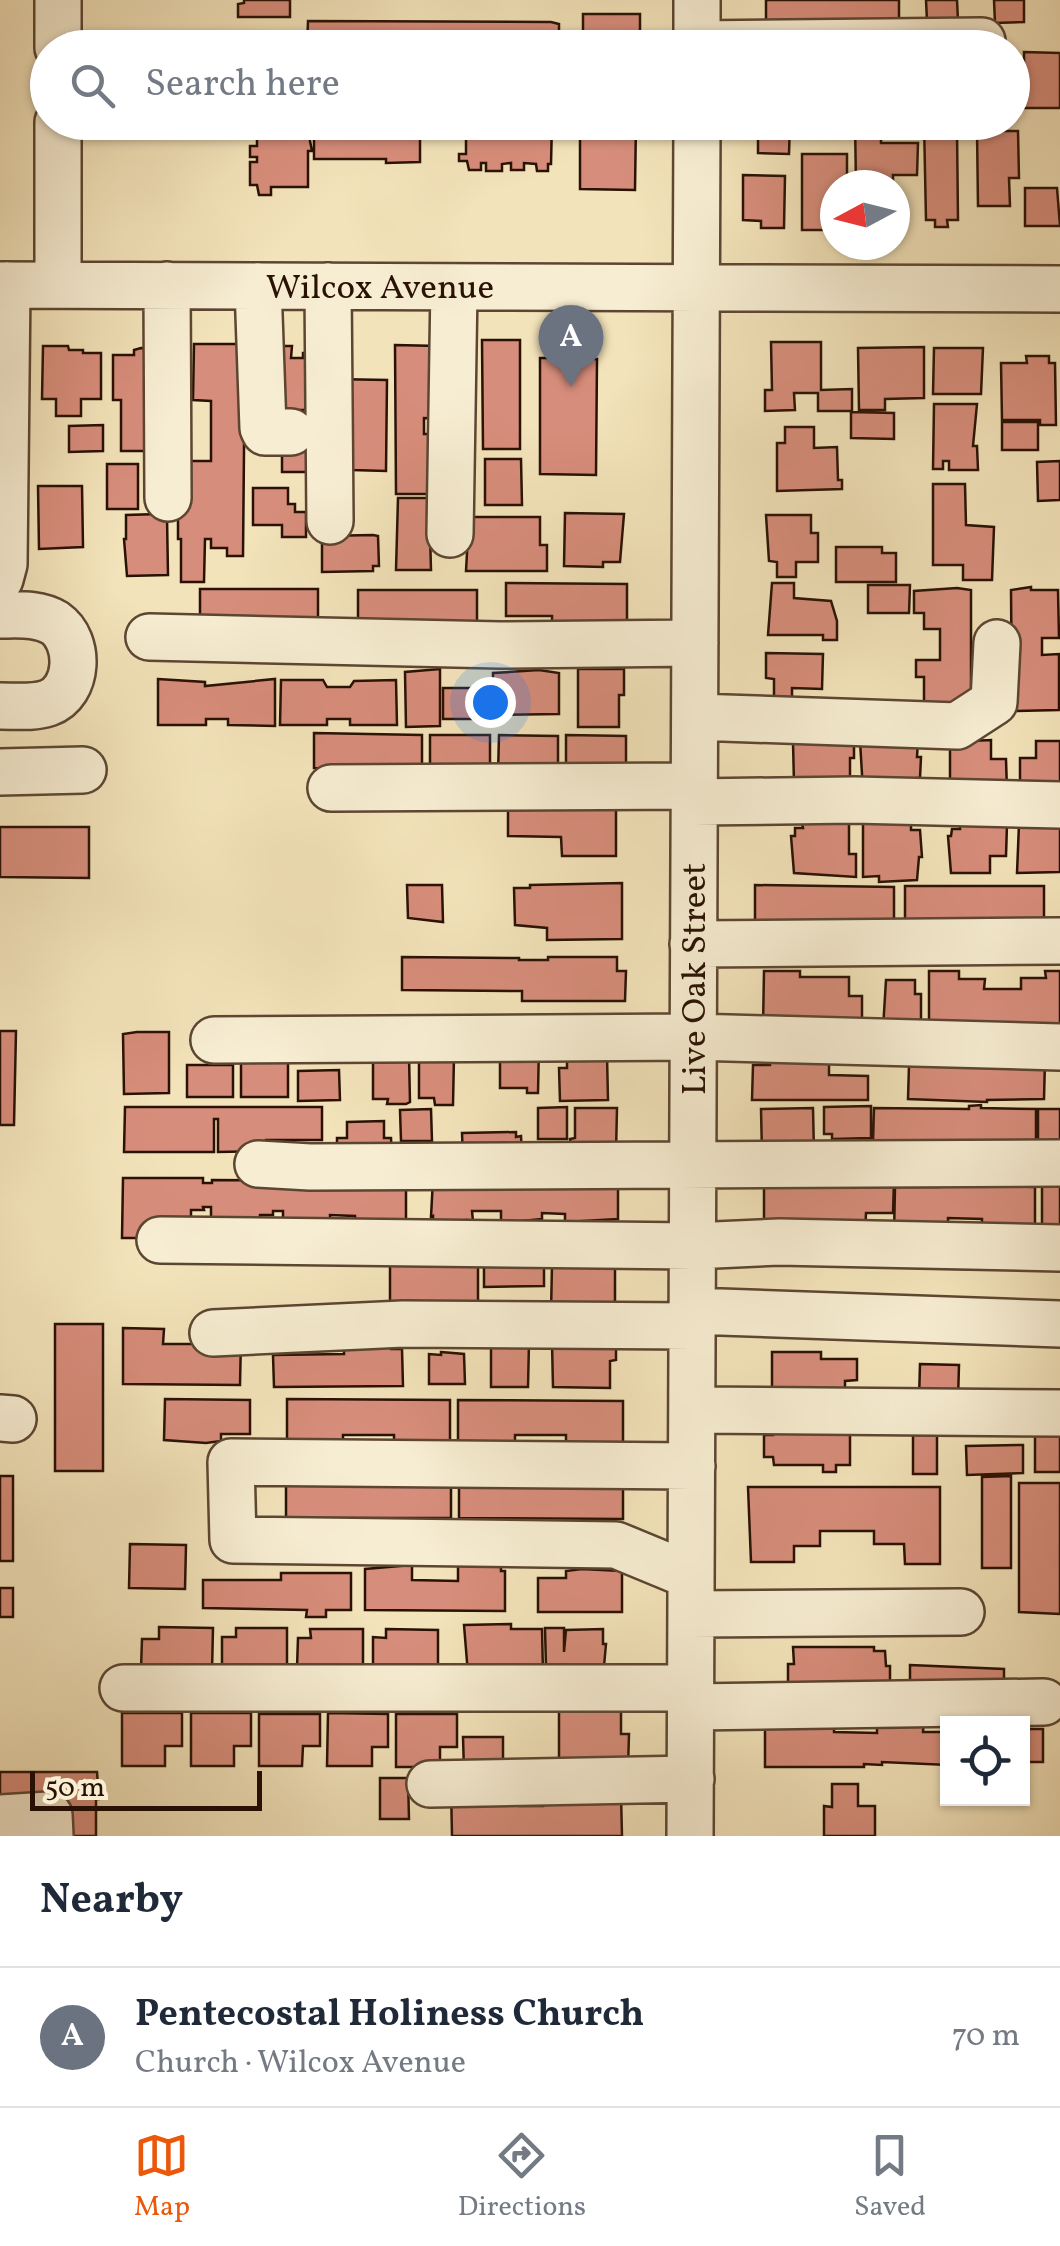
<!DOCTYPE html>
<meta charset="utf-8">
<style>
:root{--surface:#fff;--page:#f2f2f3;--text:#1f2937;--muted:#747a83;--line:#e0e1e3;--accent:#ea580c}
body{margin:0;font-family:Vollkorn,serif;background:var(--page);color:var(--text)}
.controls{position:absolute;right:30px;bottom:30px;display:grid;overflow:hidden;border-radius:0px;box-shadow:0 2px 8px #0004}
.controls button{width:90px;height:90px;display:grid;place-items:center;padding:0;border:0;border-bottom:2px solid var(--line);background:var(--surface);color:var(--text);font:50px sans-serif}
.compass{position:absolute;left:820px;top:170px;width:90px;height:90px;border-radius:50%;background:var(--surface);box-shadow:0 2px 8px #0004;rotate:263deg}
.scale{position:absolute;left:30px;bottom:25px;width:232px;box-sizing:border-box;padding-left:10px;border:5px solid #291104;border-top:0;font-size:28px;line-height:35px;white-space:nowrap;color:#291104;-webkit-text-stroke:8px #f7edd2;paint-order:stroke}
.you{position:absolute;left:490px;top:702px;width:35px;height:35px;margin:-25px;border:8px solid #fff;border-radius:50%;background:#1a73e8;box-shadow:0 0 0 15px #1a73e833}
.badge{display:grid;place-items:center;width:65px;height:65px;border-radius:50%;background:var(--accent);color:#fff;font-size:32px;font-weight:700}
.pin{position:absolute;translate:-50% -82px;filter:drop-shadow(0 2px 5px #0008)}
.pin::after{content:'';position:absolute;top:52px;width:35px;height:30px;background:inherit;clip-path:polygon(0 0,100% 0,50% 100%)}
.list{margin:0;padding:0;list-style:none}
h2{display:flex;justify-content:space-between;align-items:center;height:130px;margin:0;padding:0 40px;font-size:42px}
h2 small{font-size:32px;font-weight:400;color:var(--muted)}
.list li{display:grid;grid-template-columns:65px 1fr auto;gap:30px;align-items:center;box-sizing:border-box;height:140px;padding:0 40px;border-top:2px solid var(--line)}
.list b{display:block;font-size:38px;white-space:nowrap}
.list p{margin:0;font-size:32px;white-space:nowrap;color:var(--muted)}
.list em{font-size:32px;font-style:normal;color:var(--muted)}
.icon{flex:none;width:55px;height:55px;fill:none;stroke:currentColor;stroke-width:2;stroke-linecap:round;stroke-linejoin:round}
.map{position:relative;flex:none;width:1060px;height:1836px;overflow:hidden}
.search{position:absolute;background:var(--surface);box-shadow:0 2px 8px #0004;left:30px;right:30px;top:30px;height:110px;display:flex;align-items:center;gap:25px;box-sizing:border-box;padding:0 35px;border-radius:55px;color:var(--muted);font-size:38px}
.sheet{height:270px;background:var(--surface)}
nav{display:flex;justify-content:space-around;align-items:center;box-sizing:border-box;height:140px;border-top:2px solid var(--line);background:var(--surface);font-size:28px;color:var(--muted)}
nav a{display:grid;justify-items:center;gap:5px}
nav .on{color:var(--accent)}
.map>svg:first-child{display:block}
.building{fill:#d78d7b;stroke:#291104;stroke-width:2.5}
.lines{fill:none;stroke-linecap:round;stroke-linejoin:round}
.minor-casing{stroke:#5c4632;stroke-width:50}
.minor{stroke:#f7edd2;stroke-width:45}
.labels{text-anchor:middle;stroke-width:9;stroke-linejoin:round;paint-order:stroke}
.street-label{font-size:35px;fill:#291104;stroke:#f7edd2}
</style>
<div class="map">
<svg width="1060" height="1836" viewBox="0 0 1060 1836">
<rect width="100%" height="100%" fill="#f3e3ba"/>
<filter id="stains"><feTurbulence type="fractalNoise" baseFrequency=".002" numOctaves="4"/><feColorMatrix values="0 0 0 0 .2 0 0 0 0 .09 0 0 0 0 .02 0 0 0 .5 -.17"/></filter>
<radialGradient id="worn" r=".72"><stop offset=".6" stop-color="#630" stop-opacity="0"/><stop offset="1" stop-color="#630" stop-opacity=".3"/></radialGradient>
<path class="building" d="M244 0H290V17H238V4L244 3Z
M766 0H899V20H832V25L766 33Z
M926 0H957L958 21H927Z
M994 0H1024V22L995 23Z
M583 14H640V48H583Z
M308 21 551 22 559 24V37L551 36V48H307Z
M1024 52 1060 53V108H1024Z
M1012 67H1019V114H1012Z
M314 122H420V162L386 163V159H314Z
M466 122H552L551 164H548V171H537L536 164 524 163V170H511V163L502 164V171H486V163H481V170H469L467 161H459V154H466Z
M580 122H636L635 190 580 189Z
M758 122H790L789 154 758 153Z
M855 122H881V143H918L917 175H893V185H856Z
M924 122H971V130H957L958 220H947L948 227H935V220H926Z
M280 124H297V131H308L312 151H308V187H271V195H259L257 185H250V162H257V157H250V146H257V131L280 130Z
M977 131H1018L1019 178H1009L1010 206H978Z
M802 154H847V185H835V230H802Z
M743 175 785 176 784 228H761V221L743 220Z
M1025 188H1057L1060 226H1025Z
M482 340H520V449H483Z
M771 342H821V390L852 389V411H818V393H794L795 410 765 411V390H772Z
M194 344H245L243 556H227V548H211V539H205L204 582H181V539H178V461H211V401L193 400Z
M395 345 439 346 446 419 424 418V434H431V494H396Z
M43 346H68L69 350H83V353H101V399H81V416H56V399H42Z
M274 346H292L291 358H303V353H315V410H274Z
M924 347V398L885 399V410H859L858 348Z
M141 348 161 349 160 451H121V400H113V355H134V350Z
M559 348H579V359H597L596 475 540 474V358H560Z
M934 348H983L981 394H933Z
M1026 356H1049V363H1055L1056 425H1040V420H1002L1001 363H1027Z
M333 379 387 380 386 471 352 470V427H338Z
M934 404H977L973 446H977L978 470H949V461H943V469H933Z
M851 412 894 413V439L851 438Z
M1002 422H1038V450H1002Z
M103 425V451L69 452V426Z
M785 427H814V448L837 447 838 480H842V489L777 491V443H785Z
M282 443H316V472H282Z
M485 459H521L522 505H485Z
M1060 461V500L1038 501 1037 462Z
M107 464H138V509H107Z
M933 484H965L966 525 994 527 992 580H963V565H933Z
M38 486H82L83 547 39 549Z
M253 488H288V504H295V512H306V537H282V525H253Z
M398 498H429L431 570H396Z
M565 513 624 514 620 562H603V567L564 566Z
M159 514 167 516 168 575 127 576 124 539H126V515Z
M766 515H811V533H818V562H796V577H777V562L769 561Z
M469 517H540V545H547V571H466Z
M373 535 378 536 379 566H373V571L322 572V536Z
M836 547H882V553H896V582H836Z
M506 583 627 584V625L552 626V616H506Z
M772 583H794V598L831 601 837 621V640H823V635H768Z
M868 585H910L909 613H868Z
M1031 587V590H1058L1059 638H1042V655L1059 654V710L1012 711 1011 590Z
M957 588 971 590V710H924V677H916V660H940V629H924V613H914V591Z
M200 589H318V624L200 623Z
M358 590H477V625H358Z
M766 653 823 654 822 689 792 688V703L774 702V679L766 678Z
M440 669V726L406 727 405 672Z
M578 669H624V695H619V727H578Z
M539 670 559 673V714L493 715V673Z
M158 679 205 682V686L275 679V726L228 725V719H206V725H158Z
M281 680H323L327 687H350L354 681 396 680 397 725H350V719H327V725H280Z
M443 688H475L474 719H443Z
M314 733 422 735V769L314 768Z
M430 735H490V775L430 769Z
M499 735 558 736V770L498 775Z
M566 735 626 736V775L566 770Z
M854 738V758H850V791L794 784 793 742Z
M991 740V759H1006L1007 791 950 785V742Z
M860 741H918L917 757H921L920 778H917V787L863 791Z
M1036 741H1060V791H1020V758H1036Z
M508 799 616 800V856H562L561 837 508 836Z
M802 823H849V854H856V877L794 873 791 836H795V828H803Z
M863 823 911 824V830H920L922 857H919L917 880 879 882V876L863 877Z
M1060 823V872L1017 873 1019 824Z
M960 824H1007L1006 856H990V873H951L948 836H951L952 829H960Z
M0 827H89V878L0 877Z
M622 883V939L547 940V928L515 925 514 888H530V885Z
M407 885H442L443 922 408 918Z
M755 885 894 887V936H755Z
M905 886H1044V936H905Z
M402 957 519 958V960H548V957H617V971H626L625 1001H522V991L402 990Z
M764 971H800V977H849V996H862V1027H763Z
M929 971H959V979H985L984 989H1021V978H1046L1045 971H1060V1026L929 1027Z
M886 980H915V994H921V1029H883Z
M0 1031H16L14 1125H0Z
M137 1032H169V1093L124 1094 123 1034Z
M539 1045 538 1093H527V1088H500V1049Z
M288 1052V1097H241V1054Z
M771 1054H829V1075L868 1076V1100H752L753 1065H770Z
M607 1055 608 1100 560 1101 559 1068H567V1058Z
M373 1056H409L410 1102 406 1104H387L388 1099H373Z
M419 1056H454L453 1105H435L434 1098H419Z
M1045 1060 1044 1099 987 1100V1102L908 1099 909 1065Z
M187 1065H233V1097H187Z
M339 1070 340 1100 298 1101V1071Z
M981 1105V1108L1036 1109V1150L873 1142 874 1108 969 1109V1106Z
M871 1106V1138L832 1139V1134H824V1107Z
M125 1107H322V1140H266L265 1151 218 1152V1119H214V1152H124Z
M567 1107V1139H538V1108Z
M575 1108H617L616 1152 571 1146 570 1139 575 1138Z
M813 1108 814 1153 762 1154 761 1109Z
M431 1109 432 1141H401L400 1110Z
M1038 1109H1060V1149H1038Z
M384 1121V1138H391L392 1161 337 1162V1138H347V1122Z
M516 1132V1137L521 1136 522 1156 463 1160 462 1133Z
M123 1178H203V1183H212V1180L406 1181V1227L356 1226 355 1216 330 1215V1225L283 1224V1211H273V1215H260L259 1225H211V1207H203L204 1210H191V1221L158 1238H122Z
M433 1179 618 1180V1219L565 1222V1214L542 1213V1219L501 1223V1211H472L473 1221 467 1220V1232H433V1216L431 1217Z
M894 1181 893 1213H866L865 1235 764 1225V1182Z
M939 1184 1035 1187V1234L982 1235V1219L948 1218V1234H894L895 1187H939Z
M1042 1184H1060V1235H1042Z
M484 1259H544V1286L484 1287Z
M478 1263V1310L390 1312V1264Z
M552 1264H615V1306L551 1313Z
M55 1324H103V1471H55Z
M123 1328 164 1329 163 1344H210L241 1338 240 1385 123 1384Z
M616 1341V1360L610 1361V1388L553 1387 552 1343Z
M491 1342 529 1343 528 1387H491Z
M391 1346V1349H402L403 1386 274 1387 273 1355 344 1354V1349Z
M441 1352 464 1354 465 1384H429V1354L441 1355Z
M772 1352H821V1359H857V1380L845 1381V1395H772Z
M920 1364 959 1365 958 1400H919Z
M165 1399 250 1400V1434H221V1441L206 1443 164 1440Z
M287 1399 450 1400V1442H394V1435H343V1441H287Z
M458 1400 623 1401V1442L566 1443V1435H515V1442H499V1444L458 1442Z
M1035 1427H1060V1472H1035Z
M773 1428H850V1465H836V1472H823V1465H774L773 1457H764V1435H773Z
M913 1435H937V1474H913Z
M1023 1445V1473L967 1475 966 1446Z
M0 1476H13V1561H0Z
M286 1476 451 1477V1518H286Z
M459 1476 623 1478V1519L459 1518Z
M1011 1476V1568H982V1477Z
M1019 1483H1060V1614L1019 1612Z
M748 1487H940V1564H905L904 1544H874V1531H820V1546H794V1562H751Z
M130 1544 186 1545 185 1589 129 1588Z
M458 1564 501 1567V1571H505V1611L365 1610V1569L412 1565V1580L458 1581Z
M582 1569 622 1571V1612H538V1578H566V1571Z
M281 1573H351V1610H326V1617H306L307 1610 203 1608V1580H281Z
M0 1588H13V1617H0Z
M511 1624V1629H542L543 1673 468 1674 464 1625Z
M159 1627 213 1628 212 1671 141 1669 142 1639H159Z
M236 1628H287V1668H222V1637H236Z
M545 1628H564V1652L566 1630 603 1629V1644H606L604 1666 546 1667Z
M310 1629H363V1669L297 1668 298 1638H311Z
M386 1629 438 1630V1671L373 1670V1637L386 1638Z
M793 1647H874V1651H885L886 1666H890V1695L788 1693V1664H794Z
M910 1665 1004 1669V1681L910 1697Z
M621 1706V1734H629L628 1768 559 1765V1710Z
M122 1713H182V1746H165V1766H122Z
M191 1713H251V1746H234V1766H191Z
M328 1713 388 1714V1747H372V1766H327Z
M259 1714H320V1746H303L302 1766H259Z
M396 1714H457V1747H440V1767H396Z
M877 1716 924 1717 923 1732H945V1717L948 1765 882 1762V1765L864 1764V1767H765V1725L834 1726V1732L877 1733Z
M1022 1729H1043V1762H1022Z
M463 1737H503V1771H464Z
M0 1772H97L99 1799H96V1836H67V1801H0Z
M380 1778H408L409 1819H380Z
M832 1784H858V1806H875V1836H824V1806L832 1807Z
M451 1788H519L520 1806H543V1792L621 1795 622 1836H452Z"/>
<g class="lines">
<g class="minor-casing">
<path id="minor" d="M697 44 982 41
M58 48V0
M697 48V0
M58 122V285
M0 285 1060 289
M167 285 168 498
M258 286 263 428 265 432H291
M328 286 330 521
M450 534 454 287
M0 579 4 564 7 285
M0 615C19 615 38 613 55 623 81 641 79 692 48 703 33 708 16 706 0 706
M149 637 500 645 695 643
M695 717 957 726 994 702 997 643
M0 772 83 770
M331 788 694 786
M694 802 854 800 1060 805
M693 944 1060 941
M214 1040 693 1037 1060 1047
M258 1164 310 1167 1060 1163
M160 1240 693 1246 779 1242 1060 1248
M692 1311 1060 1324
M213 1333 403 1324 692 1326
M692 1410 1060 1413
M0 1418 13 1419
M691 1576 616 1545 233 1540 231 1462 692 1466
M691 1614 961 1612
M123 1688H691
M691 1707 1044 1702
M430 1784 691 1779
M0 1818 49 1815 50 1836
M690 1836 697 122"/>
</g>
<use href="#minor" class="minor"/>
</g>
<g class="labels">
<g class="street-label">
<text x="380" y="298">Wilcox Avenue</text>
<text transform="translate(693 979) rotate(-90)" y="12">Live Oak Street</text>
</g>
</g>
<rect width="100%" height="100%" filter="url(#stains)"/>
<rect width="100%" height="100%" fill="url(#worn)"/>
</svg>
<div class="controls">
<button><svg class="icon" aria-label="locate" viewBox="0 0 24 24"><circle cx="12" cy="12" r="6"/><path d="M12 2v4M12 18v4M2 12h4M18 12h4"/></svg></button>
</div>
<svg class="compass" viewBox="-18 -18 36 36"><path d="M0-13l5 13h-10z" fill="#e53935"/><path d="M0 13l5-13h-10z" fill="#747a83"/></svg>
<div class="scale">50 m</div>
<div class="you"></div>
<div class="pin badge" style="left:571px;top:387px;background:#6b7280">A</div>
<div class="search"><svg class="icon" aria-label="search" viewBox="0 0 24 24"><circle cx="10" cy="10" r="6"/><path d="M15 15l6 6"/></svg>Search here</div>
</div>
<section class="sheet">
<h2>Nearby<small></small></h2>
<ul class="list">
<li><span class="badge" style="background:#6b7280">A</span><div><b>Pentecostal Holiness Church</b><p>Church · Wilcox Avenue</p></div><em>70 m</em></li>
</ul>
</section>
<nav>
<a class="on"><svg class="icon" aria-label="map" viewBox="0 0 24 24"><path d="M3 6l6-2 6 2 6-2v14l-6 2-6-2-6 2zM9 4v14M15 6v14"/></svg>Map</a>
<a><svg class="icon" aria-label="directions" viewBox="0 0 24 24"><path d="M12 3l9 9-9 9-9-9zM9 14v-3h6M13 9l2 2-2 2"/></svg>Directions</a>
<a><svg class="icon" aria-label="saved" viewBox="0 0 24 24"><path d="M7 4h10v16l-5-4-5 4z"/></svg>Saved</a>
</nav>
